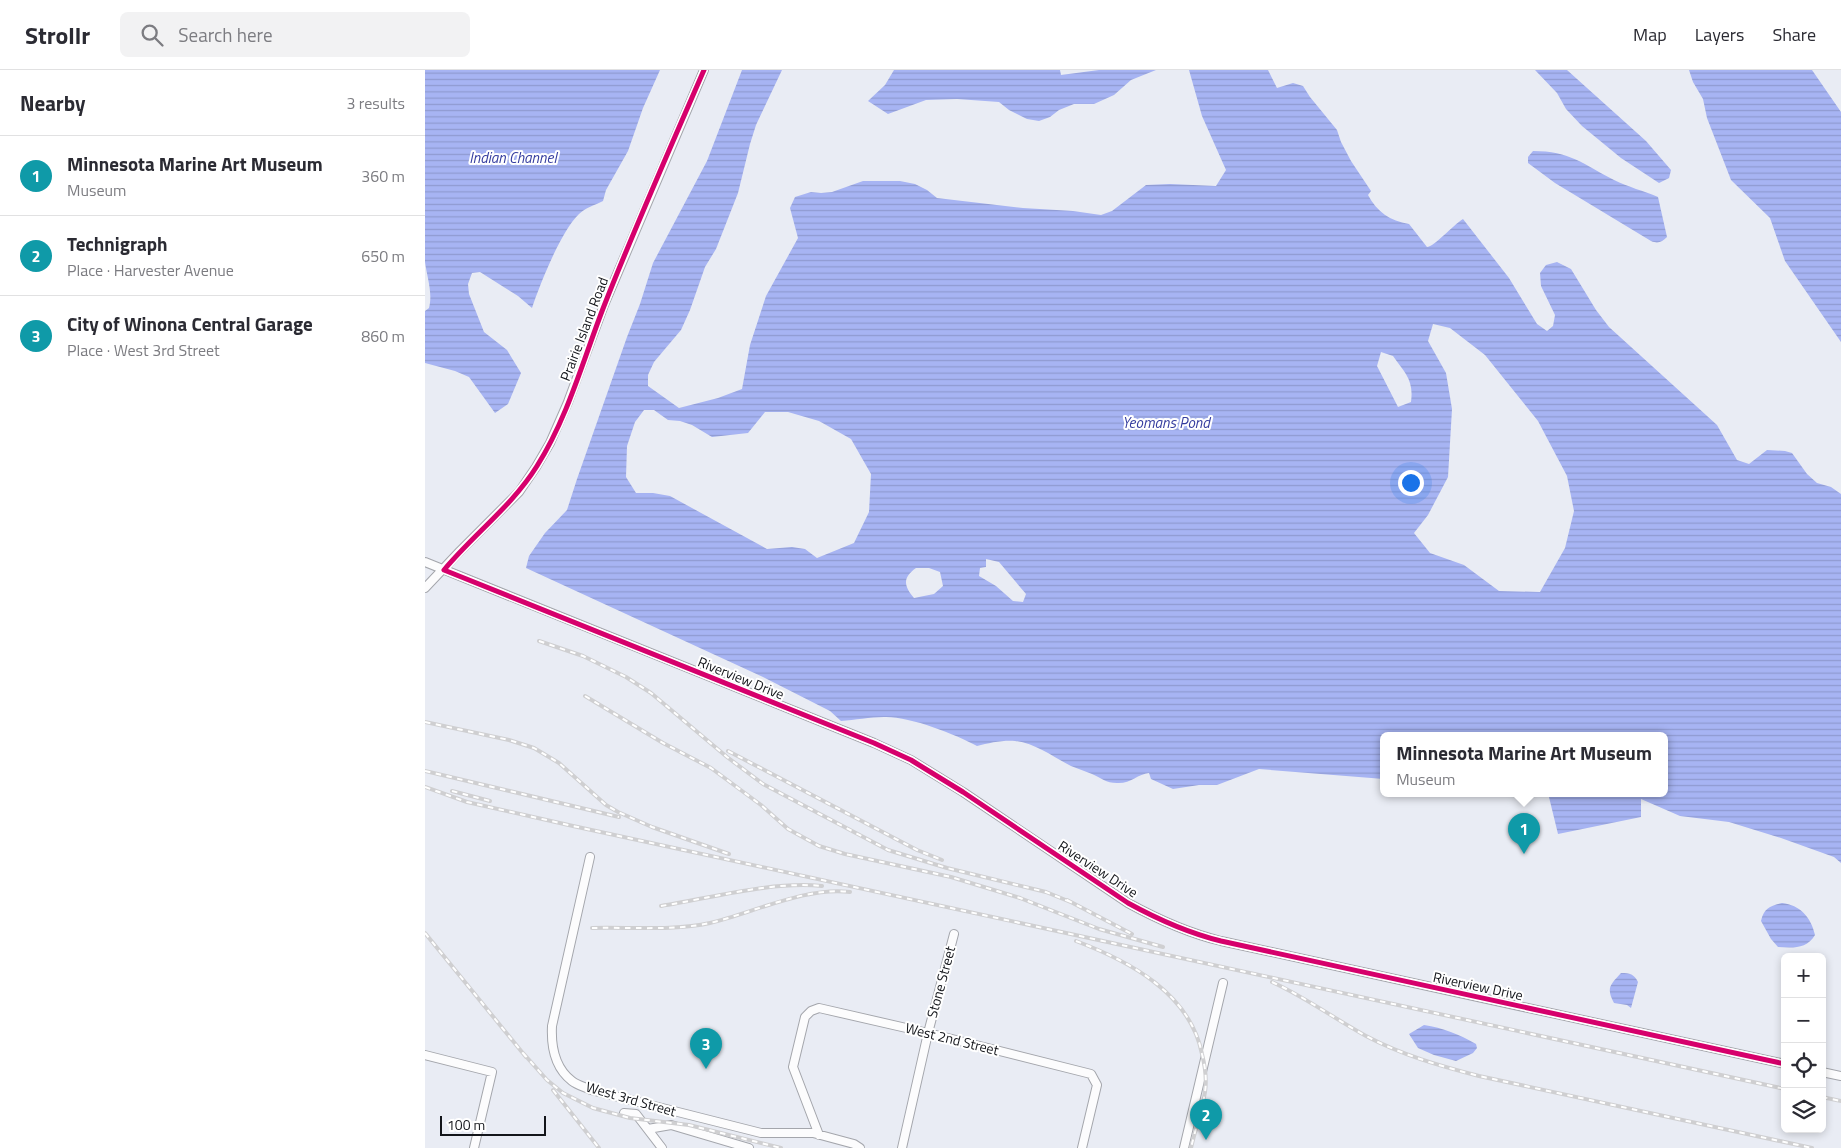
<!DOCTYPE html>
<meta charset="utf-8">
<style>
:root{--surface:#fff;--page:#f2f2f3;--text:#2b2b33;--muted:#7c7c81;--line:#e1e1e2;--accent:#ea580c}
body{margin:0;font-family:"Titillium Web",sans-serif;background:var(--page);color:var(--text)}
.controls{position:absolute;right:15px;bottom:15px;display:grid;overflow:hidden;border-radius:8px;box-shadow:0 2px 8px #0003}
.controls button{width:45px;height:45px;display:grid;place-items:center;padding:0;border:0;border-bottom:1px solid var(--line);background:var(--surface);color:var(--text);font:25px sans-serif}
.scale{position:absolute;left:15px;bottom:12px;width:106px;box-sizing:border-box;padding-left:5px;border:2px solid #13151a;border-top:0;font-size:14px;line-height:18px;white-space:nowrap;color:#13151a;-webkit-text-stroke:4px #fff;paint-order:stroke}
.you{position:absolute;left:985px;top:412px;width:18px;height:18px;margin:-12px;border:4px solid #fff;border-radius:50%;background:#1a73e8;box-shadow:0 0 0 8px #1a73e833}
.badge{display:grid;place-items:center;width:32px;height:32px;border-radius:50%;background:var(--accent);color:#fff;font-size:16px;font-weight:700}
.pin{position:absolute;translate:-50% -41px;filter:drop-shadow(0 1px 2px #0008)}
.pin::after{content:'';position:absolute;top:26px;width:18px;height:15px;background:inherit;clip-path:polygon(0 0,100% 0,50% 100%)}
.popup{position:absolute;left:955px;top:662px;width:288px;height:65px;box-sizing:border-box;display:grid;place-content:center;border-radius:8px;background:var(--surface);filter:drop-shadow(0 1px 4px #0005);font-size:16px;white-space:nowrap;color:var(--muted)}
.popup b{font-size:19px;color:var(--text)}
.popup::after{content:'';position:absolute;left:50%;top:100%;margin-left:-10px;border:10px solid transparent;border-top-color:var(--surface)}
.list{margin:0;padding:0;list-style:none}
h2{display:flex;justify-content:space-between;align-items:center;height:65px;margin:0;padding:0 20px;font-size:21px}
h2 small{font-size:16px;font-weight:400;color:var(--muted)}
.list li{display:grid;grid-template-columns:32px 1fr auto;gap:15px;align-items:center;box-sizing:border-box;height:80px;padding:0 20px;border-top:1px solid var(--line)}
.list b{display:block;font-size:19px;white-space:nowrap}
.list p{margin:0;font-size:16px;white-space:nowrap;color:var(--muted)}
.list em{font-size:16px;font-style:normal;color:var(--muted)}
.icon{flex:none;width:28px;height:28px;fill:none;stroke:currentColor;stroke-width:2;stroke-linecap:round;stroke-linejoin:round}
.map{position:relative;flex:none;width:1416px;height:1078px;overflow:hidden}
header{display:flex;align-items:center;gap:30px;box-sizing:border-box;height:70px;padding:0 25px;background:var(--surface);border-bottom:1px solid var(--line)}
header strong{font-size:24px}
nav{display:flex;gap:28px;margin-inline-start:auto;font-size:18px}
.search{width:350px;height:45px;background:var(--page);display:flex;align-items:center;gap:12px;box-sizing:border-box;padding:0 18px;border-radius:8px;color:var(--muted);font-size:19px}
main{display:flex}
aside{flex:1;background:var(--surface)}
.map>svg:first-child{display:block}
.water{fill:url(#water-rules);fill-rule:evenodd}
.lines{fill:none;stroke-linecap:round;stroke-linejoin:round}
.minor-casing{stroke:#a4a6ac;stroke-width:10}
.minor{stroke:#fcfcfd;stroke-width:8}
.rail-casing{stroke:#cfcfd1;stroke-width:4}
.rail{stroke:#fff;stroke-width:2;stroke-dasharray:5.5;stroke-linecap:butt}
.cycleway-casing{stroke:#fff;stroke-width:8}
.cycleway{stroke:#d6006c;stroke-width:5}
.labels{text-anchor:middle;stroke-width:4;stroke-linejoin:round;paint-order:stroke}
.street-label{font-size:14px;fill:#13151a;stroke:#fff}
.water-label{font-size:15px;font-style:italic;fill:#353d9f;stroke:#fff}
</style>
<header>
<strong>Strollr</strong>
<div class="search"><svg class="icon" aria-label="search" viewBox="0 0 24 24"><circle cx="10" cy="10" r="6"/><path d="M15 15l6 6"/></svg>Search here</div>
<nav><a>Map</a><a>Layers</a><a>Share</a></nav>
</header>
<main>
<aside>
<h2>Nearby<small>3 results</small></h2>
<ul class="list">
<li><span class="badge" style="background:#0f9aa8">1</span><div><b>Minnesota Marine Art Museum</b><p>Museum</p></div><em>360 m</em></li>
<li><span class="badge" style="background:#0f9aa8">2</span><div><b>Technigraph</b><p>Place · Harvester Avenue</p></div><em>650 m</em></li>
<li><span class="badge" style="background:#0f9aa8">3</span><div><b>City of Winona Central Garage</b><p>Place · West 3rd Street</p></div><em>860 m</em></li>
</ul>
</aside>
<div class="map">
<svg width="1416" height="1078" viewBox="0 0 1416 1078">
<defs>
<pattern id="water-rules" width="6" height="5" patternUnits="userSpaceOnUse" patternTransform="scale(1.25)"><rect width="6" height="5" fill="#a7b4f3"/><path d="M0 2.5h6" fill="none" stroke="#8f9ad0"/></pattern>
</defs>
<rect width="100%" height="100%" fill="#e9ecf4"/>
<path class="water" d="M0 0H235L218 38 203 81 181 120 178 131C170 135 160 138 154 144 136 161 115 214 107 238L93 226 55 202 47 203 43 214 44 224 59 262 82 280 96 303 83 334 70 343 44 307 30 301 0 293V241L4 238C8 223 2 207 0 192Z
M317 0H357L331 55 325 74 313 123 291 179 280 197 265 240 256 260 229 292 223 305V316L254 338 293 328 317 319 325 275 341 226 373 168 365 138 370 127 386 122 396 123 407 122 438 111H475L490 114 502 120 512 128 598 138 648 141 676 145 687 141 721 115 745 114 791 116 801 100 777 46 764 0H843L852 18 868 13 878 16 885 27 912 60 916 72 926 91 946 121 943 125C952 142 965 151 984 154L1002 177C1009 177 1028 155 1038 149L1084 208 1112 254 1122 261 1128 256 1130 245 1116 216 1115 203 1121 195 1132 192 1146 199 1171 240 1184 257 1292 355 1312 390 1324 394 1342 380 1360 381 1367 383 1382 404 1392 413 1406 417 1416 424V793L1409 787 1356 768 1304 752 1255 746 1216 729V747L1133 764 1123 723H1120H1239V665H959V709L834 699 792 715H774L748 719 726 709 724 703C713 704 705 714 692 713 681 713 676 708 667 704 660 701 653 699 646 696 628 687 610 673 590 671 578 670 564 673 552 676 530 664 484 646 459 647 445 647 430 650 416 651L405 641 338 607 101 498 104 486 120 463 142 440 152 409 202 267 215 234 228 193 282 91ZM1008 254 1025 258 1060 285 1113 351 1142 406 1149 441 1140 478 1115 522 1074 521 1039 495 1005 483 989 463 1003 445 1023 407 1027 339 1021 303 1003 271ZM956 282 968 286C980 303 989 310 986 332L973 337 952 296ZM219 340H229L243 350 255 351 267 355 287 367 323 363 340 342H363L394 351 426 369 446 404 444 442 429 473 392 488 380 479 367 477 342 479 245 426 228 423H211L201 407 202 376 210 352ZM561 489 574 492 601 524 598 532 588 531 571 516 554 506 555 498 561 497ZM491 498H504L515 502 518 516 509 524 489 528C479 516 477 508 491 498Z
M469 0H635L636 5 674 0H731L706 10 689 25 669 34H649L634 40 625 47 614 51 602 49 584 40 574 32 532 29 501 30 463 44 443 31 460 15Z
M1110 0H1142L1221 71 1246 100 1244 108 1234 113 1196 88 1157 56 1141 39 1132 23Z
M1264 0H1387L1416 42V272L1360 191 1345 148 1306 110 1282 48 1278 29 1268 12Z
M1108 81C1145 81 1158 94 1189 110 1203 117 1219 121 1233 127L1242 167C1237 172 1233 174 1226 171L1130 113 1103 93V87Z
M1357 833C1375 835 1386 847 1390 865 1382 879 1368 878 1353 877L1346 869 1336 851C1339 838 1345 836 1357 833Z
M1196 903C1205 903 1209 904 1213 912L1206 938 1202 935 1189 933C1181 918 1185 915 1196 903Z
M999 955C1018 958 1034 964 1051 974L1052 978 1048 983 1031 991 1009 985 993 978 984 964Z"/>
<g class="lines">
<g class="minor-casing">
<path id="minor" d="M0 492 449 673 486 690 538 722 703 833C734 850 763 863 796 871L1360 994
M0 518 35 481 94 422 111 397 125 373 143 332 179 235 279 0
M165 787 127 956C126 976 130 998 147 1011 152 1015 160 1017 166 1020L336 1063H388L429 1074 435 1078
M0 985 67 1002 49 1078
M1397 1002 1416 1006
M199 1043 211 1044 237 1078
M223 1059 246 1055 324 1078
M394 1065 368 997 380 947 386 941 394 938 503 963 666 1004 672 1015 657 1078
M477 1078 503 963 529 864
M759 1078 798 913"/>
</g>
<use href="#minor" class="minor"/>
<g class="rail-casing">
<path id="rail" d="M114 571 158 586 201 607 226 623 302 687 338 714 463 780 522 798 621 822 648 833
M160 626 238 673 286 698 336 735 363 759 394 776 420 784 526 807 595 828 674 859 738 877
M0 652 84 670 109 678 134 693 181 735 193 742 227 757 304 784
M303 681 492 780 517 790
M0 701 194 747
M0 717 42 732 148 756 1360 1019
M27 721 65 731
M642 830 707 864
M236 836C286 828 347 811 397 816
M167 858C205 857 249 861 285 853 327 843 383 816 425 822
M0 863 101 987
M651 871C704 891 765 923 777 984 780 996 782 1009 780 1022 777 1041 770 1060 766 1078
M847 912C880 927 910 949 941 966 977 985 1015 996 1054 1006L1387 1078
M98 983 122 1010 138 1023 168 1038 205 1048 264 1055 356 1078
M128 1020 174 1078
M1397 1027 1416 1031"/>
</g>
<use href="#rail" class="rail"/>
<g class="cycleway-casing">
<path id="cycleway" d="M279 0C245 78 210 157 179 236 158 290 143 347 112 396 87 436 49 464 19 500L449 673 486 690 538 722 703 833C734 850 763 863 796 871L1360 994"/>
</g>
<use href="#cycleway" class="cycleway"/>
</g>
<g class="labels">
<g class="street-label">
<text transform="translate(159 259) rotate(-69)" y="5">Prairie Island Road</text>
<text transform="translate(316 608) rotate(22)" y="5">Riverview Drive</text>
<text transform="translate(673 799) rotate(33)" y="5">Riverview Drive</text>
<text transform="translate(516 912) rotate(-75)" y="5">Stone Street</text>
<text transform="translate(1053 916) rotate(12)" y="5">Riverview Drive</text>
<text transform="translate(527 969) rotate(14)" y="5">West 2nd Street</text>
<text transform="translate(206 1029) rotate(16)" y="5">West 3rd Street</text>
</g>
<g class="water-label">
<text x="88" y="93">Indian Channel</text>
<text x="741" y="358">Yeomans Pond</text>
</g>
</g>
</svg>
<div class="controls">
<button>+</button>
<button>−</button>
<button><svg class="icon" aria-label="locate" viewBox="0 0 24 24"><circle cx="12" cy="12" r="6"/><path d="M12 2v4M12 18v4M2 12h4M18 12h4"/></svg></button>
<button><svg class="icon" aria-label="layers" viewBox="0 0 24 24"><path d="M12 4l9 5-9 5-9-5zM3 14l9 5 9-5"/></svg></button>
</div>
<div class="scale">100 m</div>
<div class="you"></div>
<div class="pin badge" style="left:1099px;top:784px;background:#0f9aa8">1</div>
<div class="popup"><b>Minnesota Marine Art Museum</b>Museum</div>
<div class="pin badge" style="left:781px;top:1070px;background:#0f9aa8">2</div>
<div class="pin badge" style="left:281px;top:999px;background:#0f9aa8">3</div>
</div>
</main>
